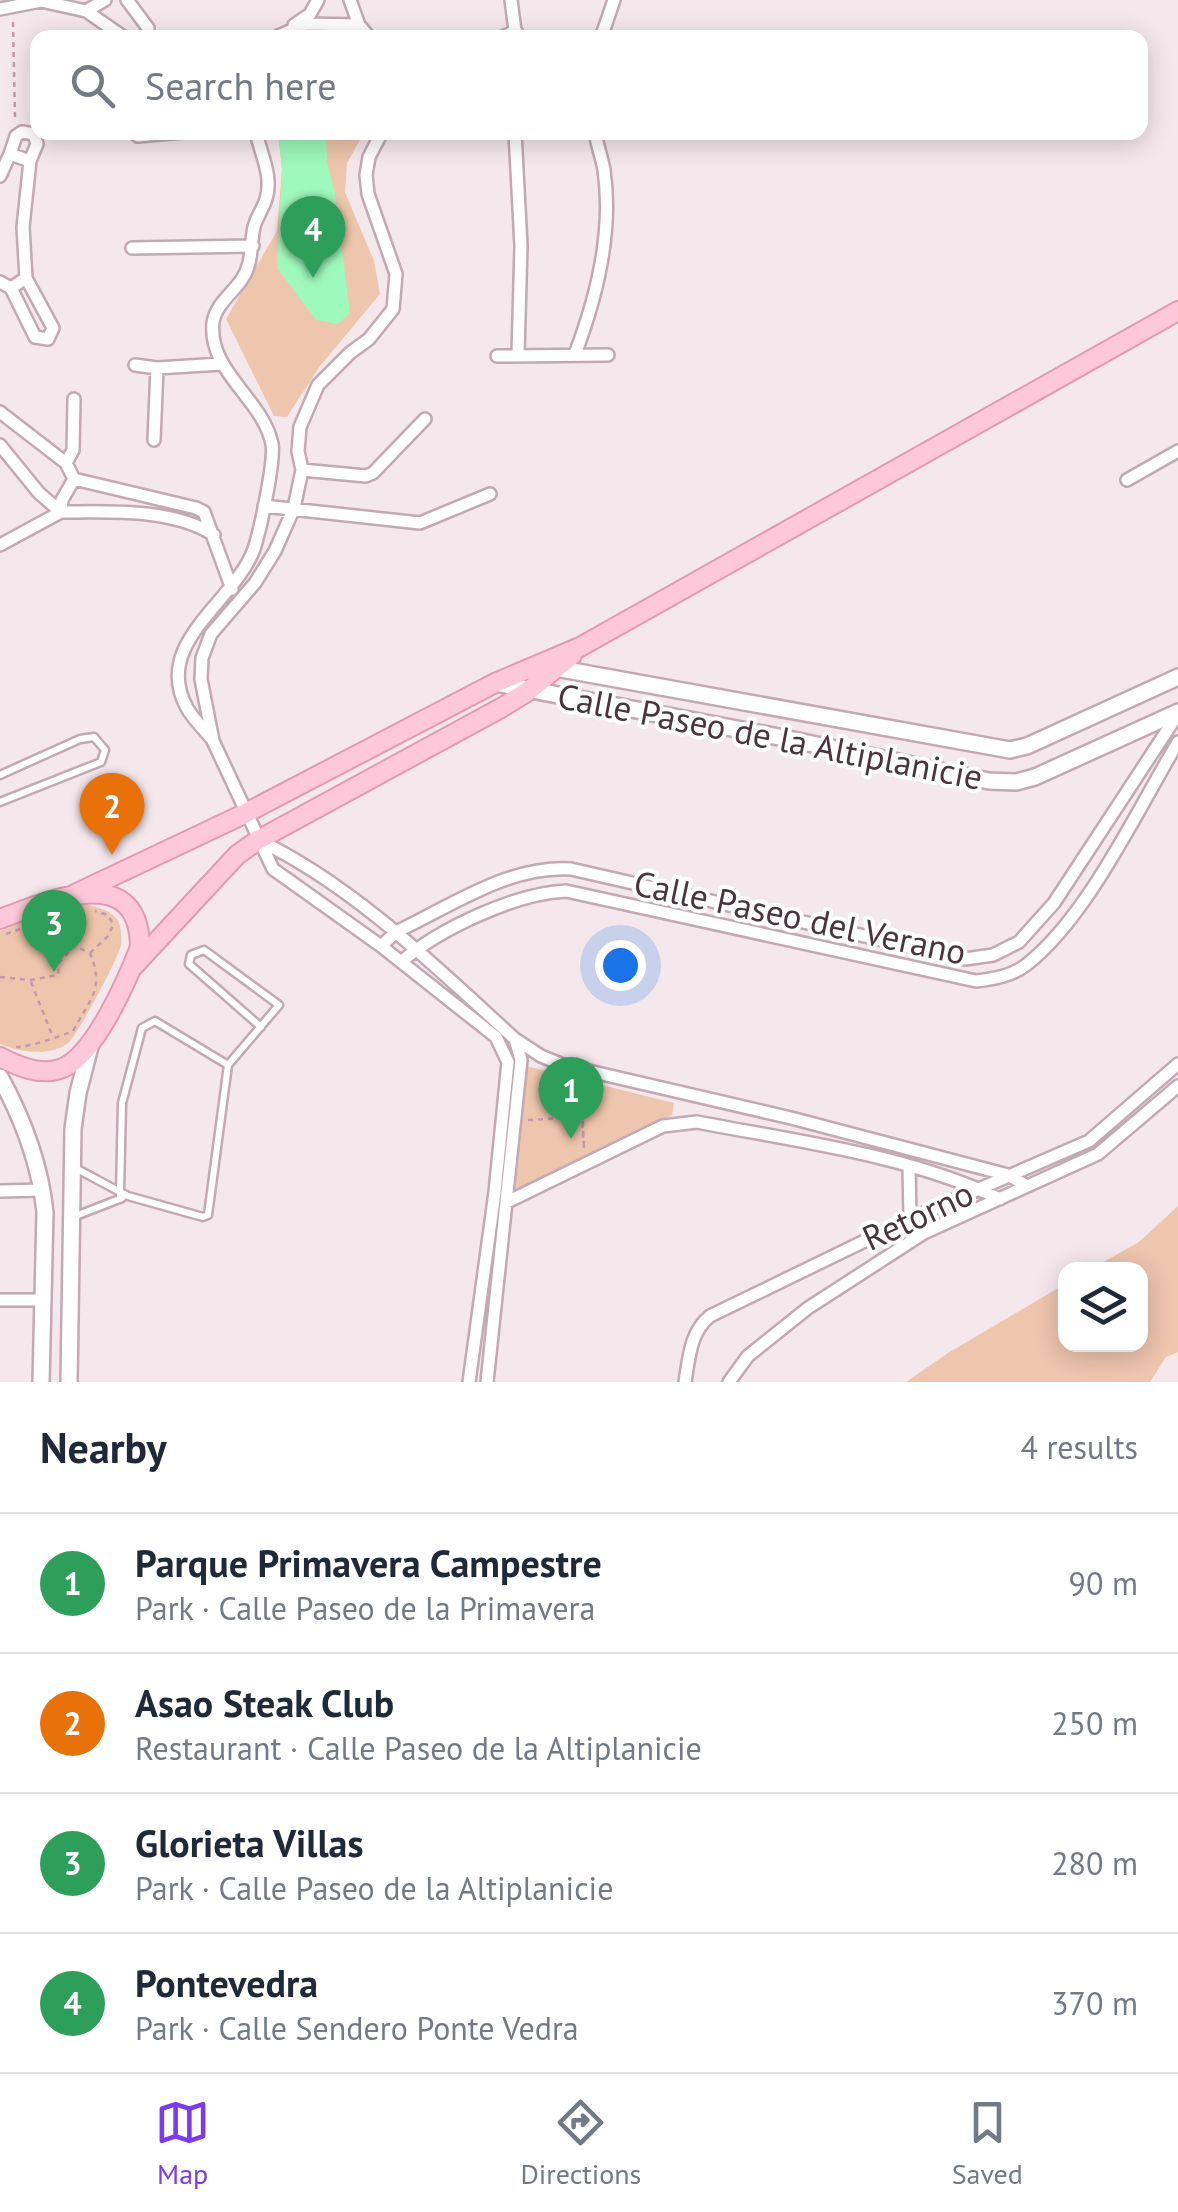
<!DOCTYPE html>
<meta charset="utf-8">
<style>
:root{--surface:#fff;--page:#f2f2f3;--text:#1f2937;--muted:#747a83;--line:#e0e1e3;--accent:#7c3aed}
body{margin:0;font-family:"PT Sans",sans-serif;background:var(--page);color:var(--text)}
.controls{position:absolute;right:30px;bottom:30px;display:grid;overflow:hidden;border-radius:20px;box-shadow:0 5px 25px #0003}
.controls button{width:90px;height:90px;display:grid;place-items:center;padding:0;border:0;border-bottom:2px solid var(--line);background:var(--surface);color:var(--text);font:50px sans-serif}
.you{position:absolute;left:620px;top:965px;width:35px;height:35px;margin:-25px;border:8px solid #fff;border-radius:50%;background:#1a73e8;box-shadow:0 0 0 15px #1a73e833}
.badge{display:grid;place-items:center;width:65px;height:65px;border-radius:50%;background:var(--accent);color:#fff;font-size:32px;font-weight:700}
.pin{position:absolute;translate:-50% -82px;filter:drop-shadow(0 2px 5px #0008)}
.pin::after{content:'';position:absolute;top:52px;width:35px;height:30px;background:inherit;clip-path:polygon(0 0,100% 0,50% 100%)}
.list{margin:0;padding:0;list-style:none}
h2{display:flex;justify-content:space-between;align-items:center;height:130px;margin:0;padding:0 40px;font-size:42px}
h2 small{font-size:32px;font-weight:400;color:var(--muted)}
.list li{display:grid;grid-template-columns:65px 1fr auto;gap:30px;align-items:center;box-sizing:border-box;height:140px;padding:0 40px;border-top:2px solid var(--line)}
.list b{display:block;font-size:38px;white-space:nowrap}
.list p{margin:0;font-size:32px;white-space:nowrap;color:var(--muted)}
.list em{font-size:32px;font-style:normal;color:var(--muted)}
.icon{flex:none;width:55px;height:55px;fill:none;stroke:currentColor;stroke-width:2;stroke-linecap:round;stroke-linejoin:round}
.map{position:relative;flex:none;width:1178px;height:1382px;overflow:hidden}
.search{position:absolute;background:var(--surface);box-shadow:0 5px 25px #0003;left:30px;right:30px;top:30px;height:110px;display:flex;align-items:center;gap:25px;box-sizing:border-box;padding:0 35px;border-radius:20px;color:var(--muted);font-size:38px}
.sheet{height:690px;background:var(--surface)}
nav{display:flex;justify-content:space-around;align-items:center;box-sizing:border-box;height:140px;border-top:2px solid var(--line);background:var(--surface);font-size:28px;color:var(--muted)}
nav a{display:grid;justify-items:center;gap:5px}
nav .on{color:var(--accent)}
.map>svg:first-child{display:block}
.green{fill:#eec5ad}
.water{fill:#9ff8bc}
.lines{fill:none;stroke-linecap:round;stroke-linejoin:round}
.service-casing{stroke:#c2a9b4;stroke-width:11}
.minor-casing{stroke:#c2a9b4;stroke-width:16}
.tertiary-casing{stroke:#c2a9b4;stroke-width:20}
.secondary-casing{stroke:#e399b3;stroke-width:22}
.path{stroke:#c599ac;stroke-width:2.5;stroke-dasharray:5 5;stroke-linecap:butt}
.service{stroke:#fff;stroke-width:6}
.minor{stroke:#fff;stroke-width:11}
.tertiary{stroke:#fff;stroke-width:15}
.secondary{stroke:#ffc8da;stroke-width:18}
.labels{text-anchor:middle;stroke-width:8;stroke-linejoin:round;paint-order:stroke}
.street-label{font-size:35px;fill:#4a353f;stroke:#fff}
</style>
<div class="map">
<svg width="1178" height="1382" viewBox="0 0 1178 1382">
<rect width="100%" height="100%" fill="#f5e8ed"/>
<path class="green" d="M278 133H364L347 163 345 192 374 261 380 294 320 366 287 417 274 416 226 319 277 231 282 169Z
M84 904C96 907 112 910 118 921 121 927 122 938 121 945 119 957 77 1036 68 1043 50 1057 19 1052 0 1044V931L61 908Z
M526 1066 674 1103 672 1115 515 1192Z
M1178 1206V1352L1166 1357 1150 1382H906L948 1353 1065 1284 1066 1344H1140V1270L1091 1269 1139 1242Z"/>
<path class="water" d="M278 133H326L327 161 335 193 350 313 338 324 316 320 277 268 282 169Z"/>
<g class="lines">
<g class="service-casing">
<path id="service" d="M0 775 80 739 94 737 105 750 101 762 0 802
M228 1065 279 1005 204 950 191 955 189 964 261 1027
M75 1168C93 1177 110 1187 128 1196L203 1217 208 1215 228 1065 155 1021 142 1028 122 1103 120 1192V1199
M73 1217 122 1198"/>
</g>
<g class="minor-casing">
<path id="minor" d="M127 0 148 28 147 38
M350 0 359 25 370 38
M511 0 516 38
M0 9 41 1 86 11 105 0
M86 11 125 38
M294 25 310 14 318 0
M278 36 306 24 359 25
M500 38 516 31
M601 38 614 0
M382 132 369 157 366 175 368 194 396 274 393 309 369 339 350 353 318 385 300 427 298 451 302 470 294 508 275 551 255 583 211 634 202 658 201 679 213 741 273 869 381 946 496 1037 508 1062 495 1192 469 1382
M515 132 521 246 518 354
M138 136 183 132
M10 154 16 136 22 132 34 134 37 144 30 161
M0 176 10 154 30 161 23 227 26 278 11 288 0 282
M132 248 253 246
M11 288 35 337 48 339 53 328 26 278
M575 354C596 299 613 231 604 170 602 158 597 145 595 132
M497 356 608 355
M135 365 157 368 221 364
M74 399 73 450 66 463 74 479 196 508 204 512 232 589
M0 412 66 463
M154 440 157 368
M0 445 39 493 61 512C109 512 172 508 214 535
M302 470 366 476 373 473 425 419
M1127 480 1178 451
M264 506 420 523 490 494
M0 545 61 512 62 500 74 479
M211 738C203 728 193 719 187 708 151 643 235 602 254 549 260 531 275 461 272 444 263 399 208 372 213 323 215 305 233 293 242 279 253 263 250 245 254 227 256 218 263 209 266 199 273 176 261 155 256 132
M258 840C353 885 437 968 515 1039L521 1060 487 1382
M381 946 396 932C451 906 509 865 571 869L965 959 993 955 1019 942 1054 903 1178 714
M401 962C439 929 516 893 566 891L976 981C993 979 1012 976 1026 965 1087 918 1138 809 1178 742
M515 1039 541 1056 563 1065 791 1118 1008 1175 1027 1186
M909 1166 910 1219
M0 1191 43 1190
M507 1202 663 1126 697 1122C795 1141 909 1155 1000 1199
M0 1300H43
M685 1382C689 1358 690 1332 710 1316L910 1219 1089 1141 1178 1064
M729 1382 748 1356 808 1308 924 1233 1098 1154 1178 1086"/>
</g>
<g class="tertiary-casing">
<path id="tertiary" d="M550 667 1010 750 1027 746 1178 677
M495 683 779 737 989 781 1016 782 1035 777 1178 712
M0 1077C23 1119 40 1165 45 1212L41 1382
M69 1382 73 1129 78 1093 91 1043"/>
</g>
<g class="secondary-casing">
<path id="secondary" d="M75 894 244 814 495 683 580 647 1178 311
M0 919C46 902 139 859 140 947 128 978 94 1058 60 1069 40 1076 17 1066 0 1057
M133 967 237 855 258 840 501 708 527 692 572 655"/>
</g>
<path class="path" d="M13 22 15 119
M6 934 32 925
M90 953 109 935 113 924 108 915 95 911
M0 977 31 980 58 975 59 963 74 946 90 953C105 989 90 999 73 1031 63 1036 25 1048 16 1047
M31 982 52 1035
M581 1081 584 1148
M528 1120 582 1117 584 1149"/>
<use href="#service" class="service"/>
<use href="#minor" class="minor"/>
<use href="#tertiary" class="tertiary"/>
<use href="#secondary" class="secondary"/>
</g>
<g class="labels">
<g class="street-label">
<text transform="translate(770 737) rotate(11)" y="12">Calle Paseo de la Altiplanicie</text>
<text transform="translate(800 918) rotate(12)" y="12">Calle Paseo del Verano</text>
<text transform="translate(918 1216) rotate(-25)" y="12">Retorno</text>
</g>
</g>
</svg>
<div class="controls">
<button><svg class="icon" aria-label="layers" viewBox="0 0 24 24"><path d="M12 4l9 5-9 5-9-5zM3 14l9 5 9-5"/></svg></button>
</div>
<div class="you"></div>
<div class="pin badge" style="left:571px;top:1139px;background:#2e9e5b">1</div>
<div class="pin badge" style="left:112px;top:855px;background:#e8710a">2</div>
<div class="pin badge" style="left:54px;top:972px;background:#2e9e5b">3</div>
<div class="pin badge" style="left:313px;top:278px;background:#2e9e5b">4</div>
<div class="search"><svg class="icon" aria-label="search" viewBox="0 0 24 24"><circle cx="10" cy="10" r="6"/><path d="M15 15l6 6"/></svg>Search here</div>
</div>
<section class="sheet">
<h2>Nearby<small>4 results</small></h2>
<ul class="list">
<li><span class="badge" style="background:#2e9e5b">1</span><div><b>Parque Primavera Campestre</b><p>Park · Calle Paseo de la Primavera</p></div><em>90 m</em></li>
<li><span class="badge" style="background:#e8710a">2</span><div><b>Asao Steak Club</b><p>Restaurant · Calle Paseo de la Altiplanicie</p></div><em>250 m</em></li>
<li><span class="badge" style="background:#2e9e5b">3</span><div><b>Glorieta Villas</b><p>Park · Calle Paseo de la Altiplanicie</p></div><em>280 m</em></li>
<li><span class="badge" style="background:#2e9e5b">4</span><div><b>Pontevedra</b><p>Park · Calle Sendero Ponte Vedra</p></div><em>370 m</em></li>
</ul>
</section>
<nav>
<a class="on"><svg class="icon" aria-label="map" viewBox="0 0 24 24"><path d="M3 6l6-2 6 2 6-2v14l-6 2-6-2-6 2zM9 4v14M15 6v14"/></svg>Map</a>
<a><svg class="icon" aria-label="directions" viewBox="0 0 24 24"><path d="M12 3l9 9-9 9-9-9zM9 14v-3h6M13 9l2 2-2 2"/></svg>Directions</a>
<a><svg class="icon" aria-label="saved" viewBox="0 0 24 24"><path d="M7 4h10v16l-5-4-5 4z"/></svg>Saved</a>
</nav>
